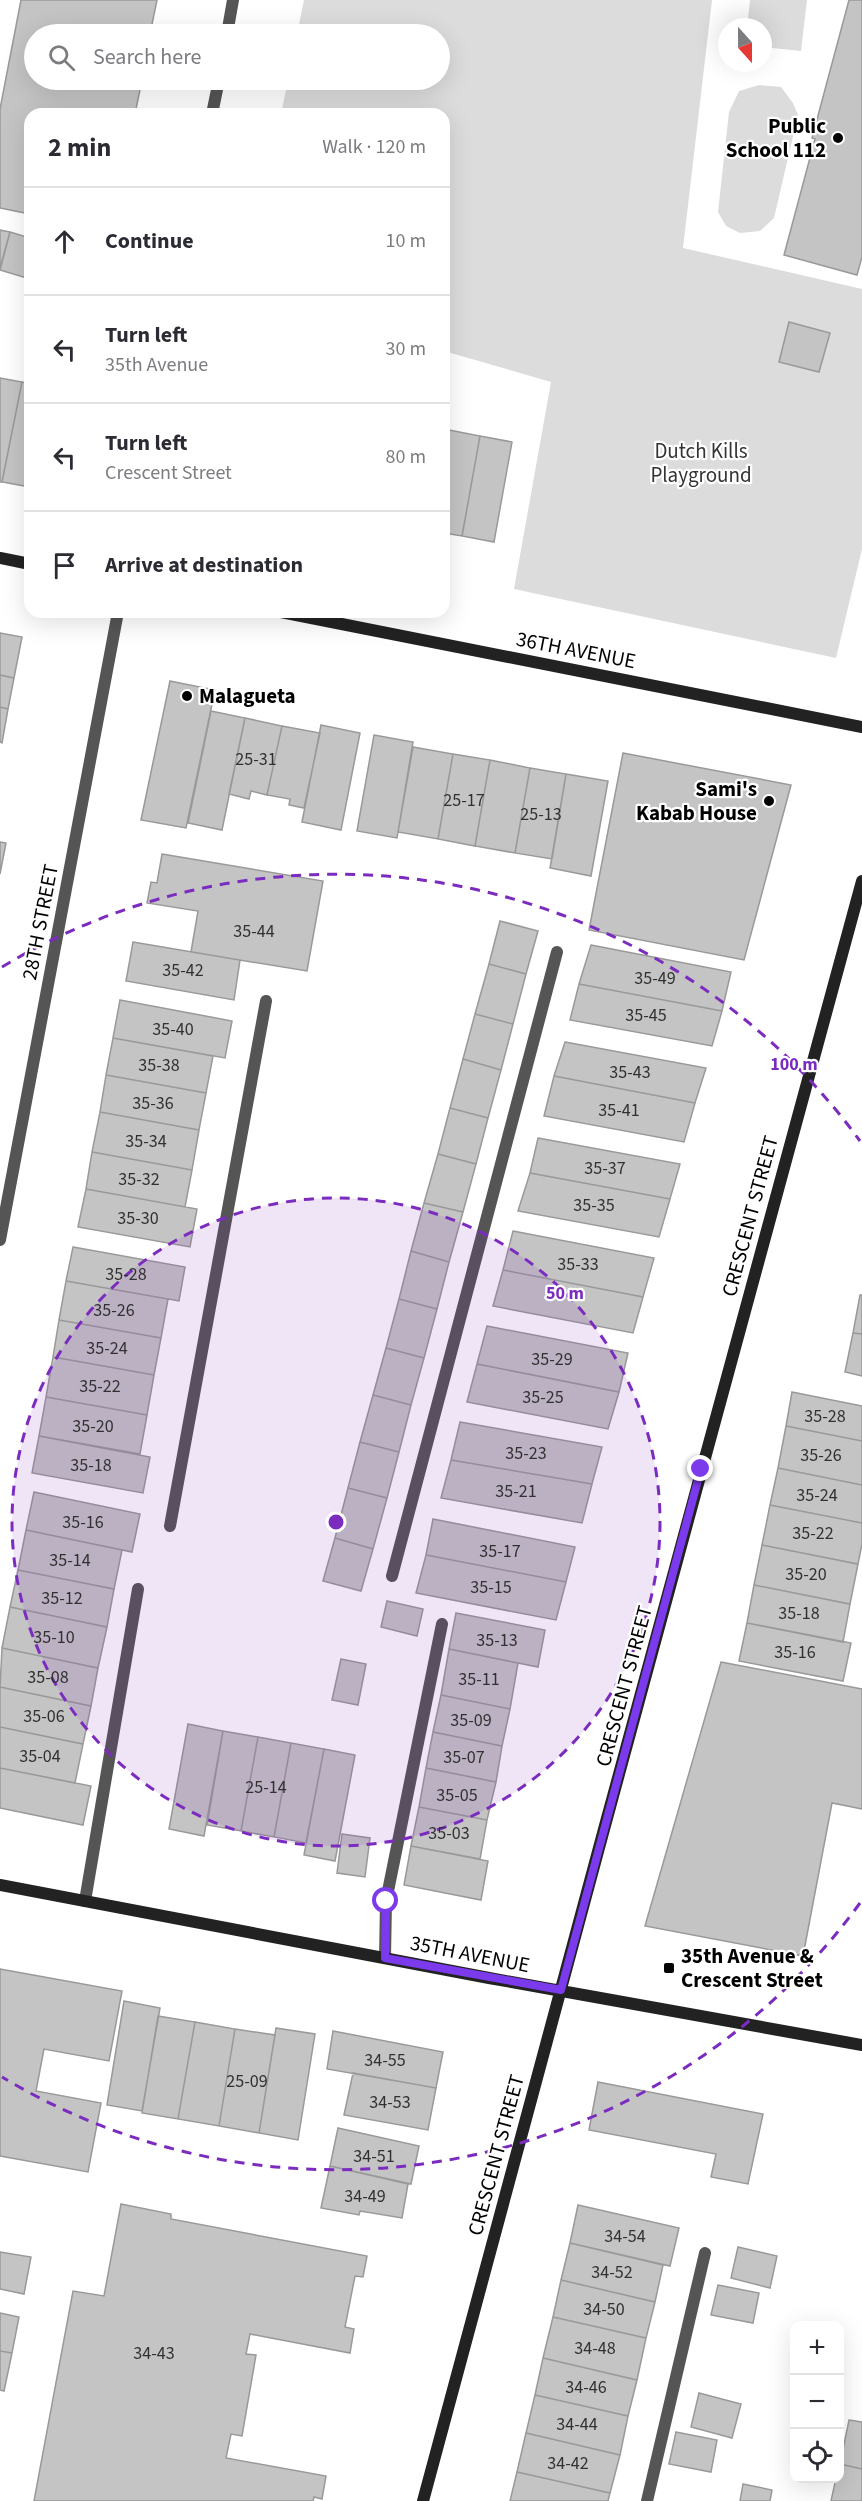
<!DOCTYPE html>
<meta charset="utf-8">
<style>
:root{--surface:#fff;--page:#f7f7f7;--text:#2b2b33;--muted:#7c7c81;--line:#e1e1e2}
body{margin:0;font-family:"Source Sans 3",sans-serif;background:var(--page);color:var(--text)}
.controls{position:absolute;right:18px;bottom:18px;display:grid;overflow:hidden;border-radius:12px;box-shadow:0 6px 24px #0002}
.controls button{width:54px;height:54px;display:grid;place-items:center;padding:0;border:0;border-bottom:2px solid var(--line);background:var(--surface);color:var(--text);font:30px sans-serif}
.compass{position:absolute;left:718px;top:18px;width:54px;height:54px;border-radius:50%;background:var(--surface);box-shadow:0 6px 24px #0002;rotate:159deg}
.stop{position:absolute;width:18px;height:18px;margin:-14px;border:4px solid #7c3aed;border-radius:50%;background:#fff}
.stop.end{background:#7c3aed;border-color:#fff;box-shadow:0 2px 6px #0008}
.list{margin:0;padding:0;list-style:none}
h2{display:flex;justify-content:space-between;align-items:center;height:78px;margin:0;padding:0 24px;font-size:26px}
h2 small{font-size:20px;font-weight:400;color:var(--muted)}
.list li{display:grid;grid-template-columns:39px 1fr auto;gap:18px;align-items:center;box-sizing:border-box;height:108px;padding:0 24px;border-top:2px solid var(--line)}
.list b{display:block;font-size:22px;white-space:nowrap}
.list p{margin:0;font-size:20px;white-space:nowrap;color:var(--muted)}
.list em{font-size:20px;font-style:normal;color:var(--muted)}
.icon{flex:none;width:33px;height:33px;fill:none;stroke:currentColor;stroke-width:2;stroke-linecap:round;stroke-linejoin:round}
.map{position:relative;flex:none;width:862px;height:2501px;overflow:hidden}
.search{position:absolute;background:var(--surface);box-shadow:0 6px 24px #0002;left:24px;top:24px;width:426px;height:66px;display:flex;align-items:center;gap:15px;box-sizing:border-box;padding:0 21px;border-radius:33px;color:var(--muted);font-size:22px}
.panel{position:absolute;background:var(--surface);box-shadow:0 6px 24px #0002;left:24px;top:108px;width:426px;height:510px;border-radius:18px}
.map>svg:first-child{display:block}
.green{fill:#dcdcdc}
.building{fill:#c4c4c4;stroke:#999;stroke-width:1.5}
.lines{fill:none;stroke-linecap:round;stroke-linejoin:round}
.lane{stroke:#555;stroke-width:12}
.street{stroke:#555;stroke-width:12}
.secondary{stroke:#222;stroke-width:12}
.route{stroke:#7c3aed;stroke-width:8}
.ring{fill:none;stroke:#7b2cbf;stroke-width:3;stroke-dasharray:10 8}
.poi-dot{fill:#000;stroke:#fff;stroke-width:2}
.labels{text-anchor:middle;stroke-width:4.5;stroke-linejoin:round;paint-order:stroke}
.number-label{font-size:18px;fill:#313131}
.poi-label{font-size:21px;font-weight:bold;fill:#000;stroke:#fff;text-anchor:end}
.park-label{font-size:21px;fill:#333;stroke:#fff}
.street-label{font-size:21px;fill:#000;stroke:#fff}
.centre{fill:#7b2cbf;stroke:#fff;stroke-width:3}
.ring-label{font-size:18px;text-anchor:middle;font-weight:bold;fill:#7b2cbf;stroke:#fff;stroke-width:4.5;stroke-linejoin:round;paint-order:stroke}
</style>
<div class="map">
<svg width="862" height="2501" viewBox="0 0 862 2501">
<rect width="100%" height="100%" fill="#fff"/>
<path class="green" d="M304 0H712L683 248 862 289V549L836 658 514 589 551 382 444 351V114H281L288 80H440V34H297Z
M750 0H807L801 51 763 47V27H747Z
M759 85 781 87 793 103 798 115 774 218 760 231 740 233 726 226 718 212 729 112 739 91Z"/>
<path class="building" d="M21 0H157L150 34H34V80H142L135 114H30V214L0 208V109Z
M849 0H862V257L857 275 784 255 815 139 812 138Z
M0 230 10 232 0 268Z
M10 232 30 238V279L0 270Z
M789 322 830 333 819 372 779 362Z
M0 378 22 382 2 482H0Z
M22 382 30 384V487L2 482Z
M444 429 480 436 462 536 444 533Z
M480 436 512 442 494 542 462 536Z
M0 633 22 637 14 678 0 675Z
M0 675 14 678 8 709 0 707Z
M170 681 215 690 186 828 141 820Z
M0 707 8 709 2 743 0 742Z
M211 711 245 718 222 830 188 823Z
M245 718 282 726 267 795 251 791 249 799 229 794Z
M321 725 360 733 341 830 302 822Z
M282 726 320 733 304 808 289 805 290 799 267 795Z
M374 735 413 742 397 838 357 831Z
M413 747 453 754 438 839 398 832Z
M623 753 791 785 744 960 589 930Z
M453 754 490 760 475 846 438 839Z
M490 760 530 768 515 853 475 846Z
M530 768 566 774 552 859 515 853Z
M566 774 608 781 591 876 550 868Z
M0 842 6 843 0 874Z
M162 854 323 881 307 971 191 952 198 911 147 903 151 882 157 883Z
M500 921 538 931 526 974 489 964Z
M133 942 240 960 234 1000 126 981Z
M591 945 731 972 722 1011 579 984Z
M489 964 526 974 513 1024 475 1014Z
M579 984 722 1011 712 1046 570 1020Z
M120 1000 232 1021 225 1058 113 1038Z
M475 1014 513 1024 501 1070 463 1059Z
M113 1038 213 1056 206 1093 106 1075Z
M565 1042 706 1068 695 1103 554 1076Z
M463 1059 501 1070 488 1118 450 1108Z
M106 1075 206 1093 199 1130 100 1112Z
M554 1076 695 1103 684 1142 544 1116Z
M450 1108 488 1118 476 1164 438 1154Z
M100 1112 199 1130 192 1170 92 1152Z
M538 1138 680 1164 670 1199 530 1173Z
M92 1152 192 1170 185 1207 86 1189Z
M438 1154 476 1164 463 1212 424 1203Z
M530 1173 670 1199 659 1237 518 1211Z
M86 1189 197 1209 190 1247 78 1227Z
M424 1203 463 1212 449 1262 411 1251Z
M513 1231 654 1258 643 1297 503 1270Z
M73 1247 185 1267 179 1301 66 1281Z
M411 1251 449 1262 437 1309 399 1299Z
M503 1270 643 1297 633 1333 493 1306Z
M66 1281 168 1299 161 1338 59 1320Z
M860 1295H862V1334L853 1333Z
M399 1299 437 1309 424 1358 386 1348Z
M59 1320 161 1338 154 1375 53 1357Z
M487 1326 628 1353 619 1392 477 1364Z
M853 1333 862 1334V1376L845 1372Z
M386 1348 424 1358 411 1405 373 1395Z
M53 1357 154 1375 147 1415 46 1397Z
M477 1364 619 1392 608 1429 467 1402Z
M792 1392 862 1406V1441L786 1426Z
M373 1395 411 1405 399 1452 360 1442Z
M46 1397 147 1415 140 1454 39 1436Z
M460 1422 602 1447 592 1484 451 1460Z
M786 1426 862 1441V1485L778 1468Z
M39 1436 150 1457 143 1493 32 1473Z
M360 1442 399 1452 387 1498 348 1488Z
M451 1460 592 1484 582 1523 441 1498Z
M778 1468 862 1485V1523L770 1505Z
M348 1488 387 1498 373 1549 335 1538Z
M34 1492 140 1514 132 1552 26 1530Z
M770 1505 862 1523V1544L858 1564 762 1545Z
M433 1519 575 1547 566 1582 426 1555Z
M26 1530 122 1550 114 1589 18 1570Z
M335 1538 373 1549 361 1591 323 1581Z
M762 1545 858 1564 850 1604 754 1585Z
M426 1555 566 1582 556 1620 416 1593Z
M18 1570 114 1589 107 1627 10 1607Z
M754 1585 850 1604 843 1642 747 1623Z
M387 1601 423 1609 417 1636 381 1627Z
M10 1607 107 1627 98 1668 2 1648Z
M456 1613 545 1630 538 1667 449 1649Z
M747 1623 851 1643 843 1681 739 1661Z
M2 1648 98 1668 91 1706 0 1687Z
M449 1649 518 1663 510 1709 441 1695Z
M341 1659 366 1664 358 1705 332 1700Z
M721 1662 862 1689V1809L832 1803 803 1956 645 1926Z
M0 1687 91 1706 83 1744 0 1727Z
M441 1695 510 1709 502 1746 433 1732Z
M188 1724 223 1731 204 1836 169 1829Z
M0 1727 83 1744 75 1783 0 1768Z
M223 1731 258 1737 241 1831 207 1825Z
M433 1732 502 1746 496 1782 426 1768Z
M258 1737 291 1743 274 1837 241 1831Z
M291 1743 324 1749 306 1843 274 1837Z
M324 1749 355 1755 335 1861 304 1855Z
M0 1768 91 1786 83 1825 0 1808Z
M426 1768 496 1782 487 1820 419 1807Z
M419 1807 487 1820 480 1859 411 1846Z
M342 1834 370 1838 365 1877 337 1873Z
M411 1846 488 1861 481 1900 404 1885Z
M0 1969 122 1991 109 2061 44 2049 36 2091 101 2103 88 2172 0 2156Z
M124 2001 160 2008 142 2111 107 2105Z
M158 2016 195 2022 178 2119 142 2113Z
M195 2022 235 2029 219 2126 178 2119Z
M276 2028 315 2034 298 2140 259 2133Z
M235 2029 275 2035 259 2133 219 2126Z
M333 2031 443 2052 436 2088 327 2069Z
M353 2073 436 2088 428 2130 344 2115Z
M598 2082 763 2114 748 2184 711 2177 716 2154 589 2130Z
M338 2128 419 2146 411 2184 330 2166Z
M330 2166 408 2184 402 2218 360 2211 359 2215 321 2208Z
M121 2204 171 2214V2219L367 2256 363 2277 355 2276 345 2327 354 2329 350 2353 250 2334 246 2354 256 2355 242 2436 231 2434 226 2458 326 2476 322 2499 314 2497 313 2501H34L73 2291 104 2296Z
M578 2205 679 2228 670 2266 570 2243Z
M570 2243 663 2265 655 2302 561 2280Z
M738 2247 777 2256 770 2288 731 2278Z
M0 2252 31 2257 24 2294 0 2289Z
M561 2280 655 2302 646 2338 553 2317Z
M718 2285 759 2293 753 2323 711 2315Z
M0 2313 19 2317 12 2353 0 2351Z
M553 2317 646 2338 637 2380 543 2358Z
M0 2351 12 2353 4 2391 0 2390Z
M543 2358 637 2380 628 2416 535 2395Z
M699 2393 741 2404 732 2438 691 2427Z
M535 2395 628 2416 620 2455 526 2433Z
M849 2420 862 2422V2469L840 2464Z
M676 2432 717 2440 711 2472 669 2464Z
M526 2433 620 2455 610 2493 517 2472Z
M840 2464 862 2469V2501H831L836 2478H840Z
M517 2472 610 2493 608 2501H510Z
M743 2484 772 2490 770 2501H740Z"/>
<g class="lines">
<path class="lane" d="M170 1526 266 1001
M392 1576 557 952
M85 1901 138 1589
M385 1958 386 1901 442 1624
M647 2501 705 2253"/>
<path class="street" d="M227 34 233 0
M212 114 219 80
M0 1240 118 612"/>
<path class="secondary" d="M0 558 30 564
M281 612 862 727
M0 1885 489 1978 862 2045
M423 2501C569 1961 713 1420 862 881"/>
</g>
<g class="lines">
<path class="route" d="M386 1901 385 1958 561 1990 701 1469"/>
</g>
<circle cx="336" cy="1522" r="324" fill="#7b2cbf" fill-opacity=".12"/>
<g class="ring">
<circle cx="336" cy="1522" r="324"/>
<path d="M860 1903A648 648 0 0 1 2 2077M2 967A648 648 0 0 1 860 1141"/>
</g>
<g class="poi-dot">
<circle cx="838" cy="138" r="6"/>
<circle cx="187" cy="696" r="6"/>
<circle cx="769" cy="801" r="6"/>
<rect x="663" y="1962" width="12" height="12" rx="3"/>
</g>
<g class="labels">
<g class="number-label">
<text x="256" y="765">25-31</text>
<text x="464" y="806">25-17</text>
<text x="541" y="820">25-13</text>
<text x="254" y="937">35-44</text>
<text x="183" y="976">35-42</text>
<text x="655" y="984">35-49</text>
<text x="646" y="1021">35-45</text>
<text x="173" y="1035">35-40</text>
<text x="159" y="1071">35-38</text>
<text x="630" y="1078">35-43</text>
<text x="153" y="1109">35-36</text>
<text x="619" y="1116">35-41</text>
<text x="146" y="1147">35-34</text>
<text x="605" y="1174">35-37</text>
<text x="139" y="1185">35-32</text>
<text x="594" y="1211">35-35</text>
<text x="138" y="1224">35-30</text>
<text x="578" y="1270">35-33</text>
<text x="126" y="1280">35-28</text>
<text x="114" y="1316">35-26</text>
<text x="107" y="1354">35-24</text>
<text x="552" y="1365">35-29</text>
<text x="100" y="1392">35-22</text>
<text x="543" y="1403">35-25</text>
<text x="825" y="1422">35-28</text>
<text x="93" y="1432">35-20</text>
<text x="526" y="1459">35-23</text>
<text x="821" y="1461">35-26</text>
<text x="91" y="1471">35-18</text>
<text x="516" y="1497">35-21</text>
<text x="817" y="1501">35-24</text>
<text x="83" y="1528">35-16</text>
<text x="813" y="1539">35-22</text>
<text x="500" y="1557">35-17</text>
<text x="70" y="1566">35-14</text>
<text x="806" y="1580">35-20</text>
<text x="491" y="1593">35-15</text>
<text x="62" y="1604">35-12</text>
<text x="799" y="1619">35-18</text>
<text x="54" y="1643">35-10</text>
<text x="497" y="1646">35-13</text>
<text x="795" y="1658">35-16</text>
<text x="48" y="1683">35-08</text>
<text x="479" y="1685">35-11</text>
<text x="44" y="1722">35-06</text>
<text x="471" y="1726">35-09</text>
<text x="40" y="1762">35-04</text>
<text x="464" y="1763">35-07</text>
<text x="266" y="1793">25-14</text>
<text x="457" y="1801">35-05</text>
<text x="449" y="1839">35-03</text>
<text x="385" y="2066">34-55</text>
<text x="247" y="2087">25-09</text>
<text x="390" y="2108">34-53</text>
<text x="374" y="2162">34-51</text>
<text x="365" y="2202">34-49</text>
<text x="625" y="2242">34-54</text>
<text x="612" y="2278">34-52</text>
<text x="604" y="2315">34-50</text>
<text x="595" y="2354">34-48</text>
<text x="154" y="2359">34-43</text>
<text x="586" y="2393">34-46</text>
<text x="577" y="2430">34-44</text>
<text x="568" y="2469">34-42</text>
</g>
<g class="poi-label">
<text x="826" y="133">Public<tspan x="826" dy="24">School 112</tspan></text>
<text x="199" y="703" text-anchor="start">Malagueta</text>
<text x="757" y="796">Sami's<tspan x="757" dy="24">Kabab House</tspan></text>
<text x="681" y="1963" text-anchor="start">35th Avenue &amp;<tspan x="681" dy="24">Crescent Street</tspan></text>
</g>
<g class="park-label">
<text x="701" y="458">Dutch Kills<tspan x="701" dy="24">Playground</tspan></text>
</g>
<g class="street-label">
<text transform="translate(576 650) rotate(11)" y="7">36TH AVENUE</text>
<text transform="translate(40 922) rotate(-79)" y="7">28TH STREET</text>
<text transform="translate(750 1216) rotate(-75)" y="7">CRESCENT STREET</text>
<text transform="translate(624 1686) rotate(-75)" y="7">CRESCENT STREET</text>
<text transform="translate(470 1954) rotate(11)" y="7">35TH AVENUE</text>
<text transform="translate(496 2155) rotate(-75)" y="7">CRESCENT STREET</text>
</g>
</g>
<circle cx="336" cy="1522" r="9" class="centre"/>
<g class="ring-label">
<text x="794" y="1070">100 m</text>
<text x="565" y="1299">50 m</text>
</g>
</svg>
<div class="controls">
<button>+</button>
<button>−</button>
<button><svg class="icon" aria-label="locate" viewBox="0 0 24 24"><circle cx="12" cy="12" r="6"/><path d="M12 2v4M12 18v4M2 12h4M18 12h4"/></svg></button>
</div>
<svg class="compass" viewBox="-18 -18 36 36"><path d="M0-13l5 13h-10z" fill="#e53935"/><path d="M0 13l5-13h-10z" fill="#7c7c81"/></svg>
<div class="stop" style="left:386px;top:1901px"></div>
<div class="stop end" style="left:701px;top:1469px"></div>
<div class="search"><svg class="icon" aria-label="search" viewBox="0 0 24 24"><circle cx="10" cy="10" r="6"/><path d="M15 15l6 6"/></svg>Search here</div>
<section class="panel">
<h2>2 min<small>Walk · 120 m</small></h2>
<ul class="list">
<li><svg class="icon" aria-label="ahead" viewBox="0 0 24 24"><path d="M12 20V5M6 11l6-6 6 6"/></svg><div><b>Continue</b></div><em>10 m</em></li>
<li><svg class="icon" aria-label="left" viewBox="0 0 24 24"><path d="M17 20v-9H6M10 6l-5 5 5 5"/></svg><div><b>Turn left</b><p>35th Avenue</p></div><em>30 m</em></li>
<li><svg class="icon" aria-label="left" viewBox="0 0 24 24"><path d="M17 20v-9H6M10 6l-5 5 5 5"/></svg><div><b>Turn left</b><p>Crescent Street</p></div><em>80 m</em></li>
<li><svg class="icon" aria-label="arrive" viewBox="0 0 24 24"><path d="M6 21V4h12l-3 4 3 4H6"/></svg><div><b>Arrive at destination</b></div></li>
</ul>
</section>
</div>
